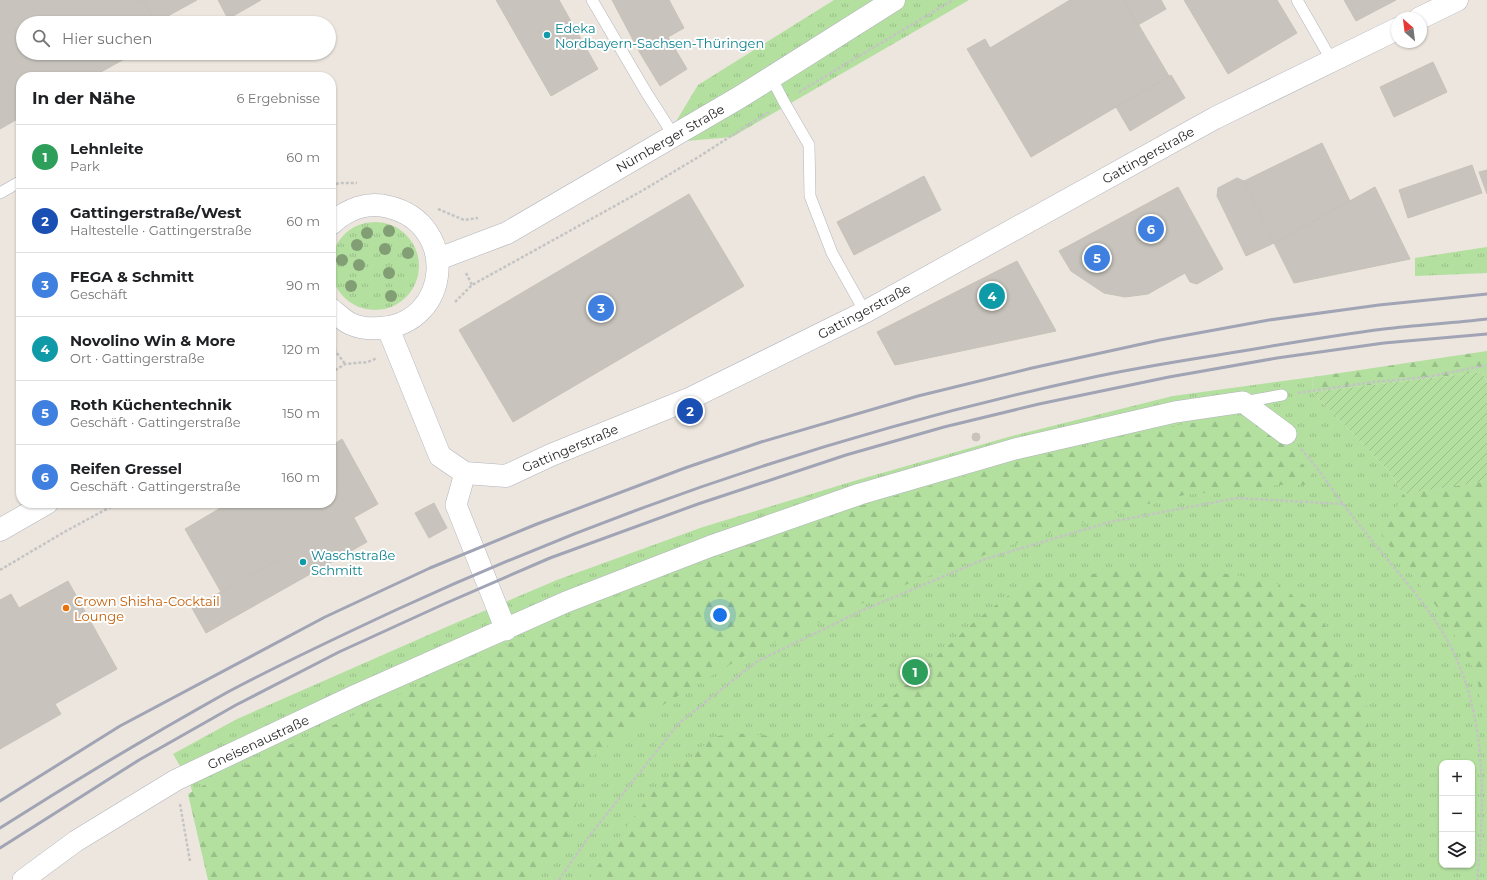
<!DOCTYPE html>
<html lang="de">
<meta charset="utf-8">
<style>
:root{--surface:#fff;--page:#f2f2f2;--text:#202124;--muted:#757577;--line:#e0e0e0;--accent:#1a73e8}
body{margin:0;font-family:Montserrat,sans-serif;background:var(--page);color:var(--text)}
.controls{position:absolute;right:12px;bottom:12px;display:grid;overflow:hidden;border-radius:8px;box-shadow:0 1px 3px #0004}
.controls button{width:36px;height:36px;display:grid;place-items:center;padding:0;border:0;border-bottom:1px solid var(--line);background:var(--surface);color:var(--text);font:20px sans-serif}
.compass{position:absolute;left:1391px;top:12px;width:36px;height:36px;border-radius:50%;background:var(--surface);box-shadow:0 1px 3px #0004;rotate:332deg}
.you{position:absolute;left:720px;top:615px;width:14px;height:14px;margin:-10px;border:3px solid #fff;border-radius:50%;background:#1a73e8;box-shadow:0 0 0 6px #1a73e833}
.badge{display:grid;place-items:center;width:26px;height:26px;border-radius:50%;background:var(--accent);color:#fff;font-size:13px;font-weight:700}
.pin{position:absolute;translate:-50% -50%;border:2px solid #fff;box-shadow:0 1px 4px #0006}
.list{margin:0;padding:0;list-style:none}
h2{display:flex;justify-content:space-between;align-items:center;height:52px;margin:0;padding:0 16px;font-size:17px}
h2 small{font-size:13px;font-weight:400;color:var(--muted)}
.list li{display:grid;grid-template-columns:26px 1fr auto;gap:12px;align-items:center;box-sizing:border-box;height:64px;padding:0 16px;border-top:1px solid var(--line)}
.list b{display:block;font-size:15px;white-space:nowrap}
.list p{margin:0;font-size:13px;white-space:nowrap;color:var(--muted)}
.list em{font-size:13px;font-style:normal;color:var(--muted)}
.icon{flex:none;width:22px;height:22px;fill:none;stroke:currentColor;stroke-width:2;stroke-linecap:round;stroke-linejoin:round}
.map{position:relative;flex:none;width:1487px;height:880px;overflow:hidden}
.search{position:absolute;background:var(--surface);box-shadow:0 1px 3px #0004;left:16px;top:16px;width:320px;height:44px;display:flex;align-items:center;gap:10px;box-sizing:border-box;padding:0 14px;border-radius:22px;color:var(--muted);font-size:15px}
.panel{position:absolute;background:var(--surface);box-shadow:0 1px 3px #0004;left:16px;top:72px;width:320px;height:436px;border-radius:16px}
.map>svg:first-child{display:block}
.grass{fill:url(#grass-tufts);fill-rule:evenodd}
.forest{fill:url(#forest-firs)}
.garden{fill:url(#garden-furrows)}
.building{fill:#c8c4bd;stroke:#c7c2b8}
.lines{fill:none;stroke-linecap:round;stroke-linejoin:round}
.service-casing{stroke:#b2b4be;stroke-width:12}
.minor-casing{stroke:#b2b4be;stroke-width:22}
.tertiary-casing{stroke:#b2b4be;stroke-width:23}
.path{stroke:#c4c4c4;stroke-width:2.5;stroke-dasharray:3 2;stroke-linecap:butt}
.service{stroke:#fff;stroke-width:11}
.minor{stroke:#fff;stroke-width:21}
.tertiary{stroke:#fff;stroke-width:22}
.rail{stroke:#a1a4b4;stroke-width:3}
.tree{fill:#829e75}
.culture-dot{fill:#0f9aa8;stroke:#fff;stroke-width:1.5}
.food-dot{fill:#e8710a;stroke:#fff;stroke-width:1.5}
.labels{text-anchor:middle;stroke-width:4;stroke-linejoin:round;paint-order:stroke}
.culture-label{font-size:13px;fill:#0d838f;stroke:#fff;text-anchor:start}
.street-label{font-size:13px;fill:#2b2b2b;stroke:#fff}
.food-label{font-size:13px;fill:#c56008;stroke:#fff;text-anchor:start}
</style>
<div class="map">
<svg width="1487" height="880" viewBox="0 0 1487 880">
<defs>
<pattern id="grass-tufts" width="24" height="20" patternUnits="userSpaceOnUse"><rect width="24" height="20" fill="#b3df9f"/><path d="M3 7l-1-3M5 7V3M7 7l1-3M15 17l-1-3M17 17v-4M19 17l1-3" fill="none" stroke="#9ac089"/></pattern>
<pattern id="forest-firs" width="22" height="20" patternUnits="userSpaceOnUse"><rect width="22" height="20" fill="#b3df9f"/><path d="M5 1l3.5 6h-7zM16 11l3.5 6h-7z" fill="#9ac089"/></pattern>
<pattern id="garden-furrows" width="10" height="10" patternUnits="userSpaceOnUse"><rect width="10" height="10" fill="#b3df9f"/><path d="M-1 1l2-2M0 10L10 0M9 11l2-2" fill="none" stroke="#9ac089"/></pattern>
</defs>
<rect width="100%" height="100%" fill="#ece6de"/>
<path class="grass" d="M834 0H969L732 137 663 143 698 85Z
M331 266a44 44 0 1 1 88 0a44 44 0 1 1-88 0Z
M1487 247V273L1415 276V258Z
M1313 377 1312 392 1389 471 1403 494 1487 481V880H214L190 783 173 754 237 719 451 625 557 580 703 527 854 481 1012 436 1173 396ZM1442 763H1472V865H1442Z"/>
<path class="forest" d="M1487 351V382L1482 372 1312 392 1313 377Z
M1243 415 1290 449 1319 485H1278L1184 495 1120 511 1011 545 897 588 746 655 658 708 586 762 568 840 535 880H208L188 794 202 786 570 615 713 559 863 505 1018 461 1179 425Z
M1487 481V751L1477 675 1443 615 1382 536 1403 494Z
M1131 568 1214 572 1273 581 1320 617 1365 691 1371 755V863L1376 880H587L651 794 713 737 734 733 818 740 863 724 975 621 1018 588 1041 582Z"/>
<path class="garden" d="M1482 372 1487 382V481L1403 494 1389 471 1312 392Z"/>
<path class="building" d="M0 0H143L156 23H23V53H135L92 77H21V117L0 129Z
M143 0H197L155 23Z
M218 0H261L228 19Z
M496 0H559L598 69 551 96Z
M612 0H669L684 28 640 53Z
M1070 0H1124L1169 76 1031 157 967 49 985 39 990 48Z
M1125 0H1161L1166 9 1138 25 1124 1Z
M1184 0H1277L1297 33 1228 74Z
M1344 0H1396L1356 21Z
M668 37 687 69 660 86 640 53Z
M1433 62 1447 92 1394 117 1380 87Z
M1171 75 1185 98 1130 131 1116 107Z
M1322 143 1350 201 1274 243 1244 181Z
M1472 165 1482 193 1408 218 1399 190Z
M1487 170V194L1479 172Z
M924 176 941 210 854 255 837 222Z
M1237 178 1244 181 1274 243 1246 256 1217 196 1218 188Z
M1178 187 1223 269 1197 284 1190 282 1185 273 1148 294 1125 297 1104 293 1071 271 1059 251Z
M1375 187 1410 259 1294 283 1274 243Z
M689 194 744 286 513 422 459 330Z
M1017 261 1056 331 895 365 877 332Z
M972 437a4 4 0 1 1 8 0a4 4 0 1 1-8 0Z
M342 439 378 504 221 592 185 529 229 503H331V446Z
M434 503 447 528 429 538 415 513Z
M354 518 367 542 206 633 192 608Z
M68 581 117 669 55 704 61 714 0 749V600L11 594 19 608Z"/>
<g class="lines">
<g class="service-casing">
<path id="service" d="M592 0 646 92 674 136
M1297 0 1332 61
M771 77 784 102 809 145 810 196 832 253 865 312
M0 193 21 181
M1243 402 1282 395"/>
</g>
<g class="minor-casing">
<path id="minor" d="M465 473 456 505 506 630
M23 880 76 841 176 780 356 695 566 602 711 546 860 494 1015 449 1175 412 1243 402 1286 434"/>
</g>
<g class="tertiary-casing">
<path id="tertiary" d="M1420 18 1457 0
M331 224C347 209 368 201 389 207 459 224 451 324 380 328 370 329 360 328 351 324 344 321 337 314 331 309
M438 259 507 233 740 97 894 0
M388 328 440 456 465 473 506 476 551 455 689 399 865 312 1215 118 1397 29
M0 530 47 503"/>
</g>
<path class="path" d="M799 92 953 0
M331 185 340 183H357
M438 209 464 220 478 218
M466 273 472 285
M455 302 472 285 640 192 700 156 770 111
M331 345 345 364
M331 373 345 364 368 362 377 358
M1298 393 1373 382 1427 377 1487 365
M1301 449C1317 466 1329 485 1343 504 1353 517 1363 529 1373 542 1401 576 1432 610 1452 649 1487 720 1485 803 1477 880
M0 570 66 531 118 503
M180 804 190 861
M559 880 587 839 679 723 756 662 861 611 985 559 1110 522 1237 498 1343 504"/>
<use href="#service" class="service"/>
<use href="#minor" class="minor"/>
<use href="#tertiary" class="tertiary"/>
<path class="rail" d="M0 801 120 726 325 617 430 568 537 524 685 468 761 442 918 396 1032 368 1160 340 1269 320 1379 305 1487 294
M0 828C74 781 149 736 226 693 282 663 340 636 398 609 618 508 849 430 1085 379 1129 369 1174 362 1218 355 1273 346 1328 336 1384 329 1418 325 1453 323 1487 319
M0 848 139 760 236 705 339 652 444 604 550 558 698 504 846 455 944 427 1039 404 1169 377 1277 358 1384 343 1487 334"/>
</g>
<g class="tree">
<circle cx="389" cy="231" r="6"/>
<circle cx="367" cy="233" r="6"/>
<circle cx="357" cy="245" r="6"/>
<circle cx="385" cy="249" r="6"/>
<circle cx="408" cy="253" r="6"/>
<circle cx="342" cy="260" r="6"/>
<circle cx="359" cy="265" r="6"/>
<circle cx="389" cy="273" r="6"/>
<circle cx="351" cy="286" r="6"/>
<circle cx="391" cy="296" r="6"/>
</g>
<g class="culture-dot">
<circle cx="547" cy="35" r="4"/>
<circle cx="303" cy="562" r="4"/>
</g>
<circle class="food-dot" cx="66" cy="608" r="4"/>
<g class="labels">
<g class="culture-label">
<text x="555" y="33">Edeka<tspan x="555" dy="15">Nordbayern-Sachsen-Thüringen</tspan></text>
<text x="311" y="560">Waschstraße<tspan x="311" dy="15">Schmitt</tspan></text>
</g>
<g class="street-label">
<text transform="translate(670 138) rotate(-30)" y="5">Nürnberger Straße</text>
<text transform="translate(1148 155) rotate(-29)" y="5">Gattingerstraße</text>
<text transform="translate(864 311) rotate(-28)" y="5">Gattingerstraße</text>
<text transform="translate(570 448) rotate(-23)" y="5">Gattingerstraße</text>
<text transform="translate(258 742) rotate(-25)" y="5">Gneisenaustraße</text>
</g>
<g class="food-label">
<text x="74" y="606">Crown Shisha-Cocktail<tspan x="74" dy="15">Lounge</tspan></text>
</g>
</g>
</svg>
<div class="controls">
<button>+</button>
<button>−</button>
<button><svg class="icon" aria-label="layers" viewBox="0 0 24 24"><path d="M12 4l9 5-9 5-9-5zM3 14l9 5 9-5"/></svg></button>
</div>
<svg class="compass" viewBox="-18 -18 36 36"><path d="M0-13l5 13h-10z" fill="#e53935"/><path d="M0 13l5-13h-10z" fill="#757577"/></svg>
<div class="you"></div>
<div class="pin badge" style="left:915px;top:672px;background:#2e9e5b">1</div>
<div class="pin badge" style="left:690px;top:411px;background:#1a4fb4">2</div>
<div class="pin badge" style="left:601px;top:308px;background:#3f7fe0">3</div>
<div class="pin badge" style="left:992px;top:296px;background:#0f9aa8">4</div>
<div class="pin badge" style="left:1097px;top:258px;background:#3f7fe0">5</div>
<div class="pin badge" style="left:1151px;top:229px;background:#3f7fe0">6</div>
<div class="search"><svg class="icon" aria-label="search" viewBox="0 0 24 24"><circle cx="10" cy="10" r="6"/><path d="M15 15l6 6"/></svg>Hier suchen</div>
<section class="panel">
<h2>In der Nähe<small>6 Ergebnisse</small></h2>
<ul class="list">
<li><span class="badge" style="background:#2e9e5b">1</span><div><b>Lehnleite</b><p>Park</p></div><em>60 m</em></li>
<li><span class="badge" style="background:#1a4fb4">2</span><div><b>Gattingerstraße/West</b><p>Haltestelle · Gattingerstraße</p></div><em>60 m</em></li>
<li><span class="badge" style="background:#3f7fe0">3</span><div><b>FEGA &amp; Schmitt</b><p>Geschäft</p></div><em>90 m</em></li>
<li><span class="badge" style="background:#0f9aa8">4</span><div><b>Novolino Win &amp; More</b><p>Ort · Gattingerstraße</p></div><em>120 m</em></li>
<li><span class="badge" style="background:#3f7fe0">5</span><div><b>Roth Küchentechnik</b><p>Geschäft · Gattingerstraße</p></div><em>150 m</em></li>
<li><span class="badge" style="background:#3f7fe0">6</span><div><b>Reifen Gressel</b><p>Geschäft · Gattingerstraße</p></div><em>160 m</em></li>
</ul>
</section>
</div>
